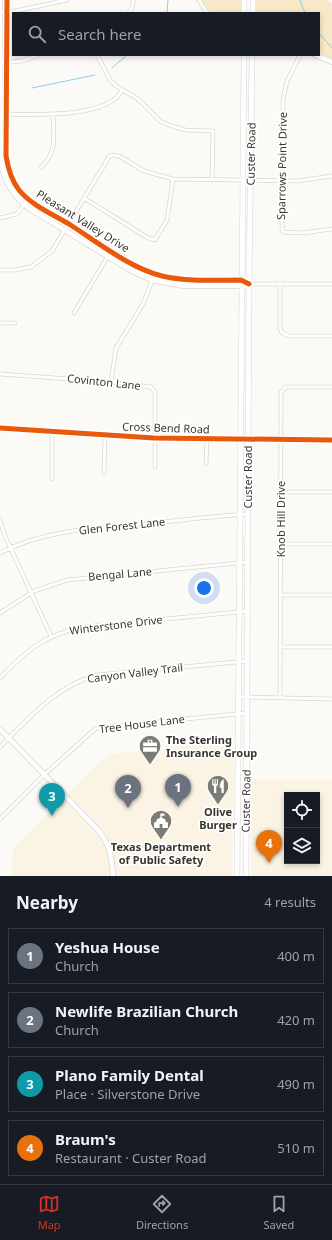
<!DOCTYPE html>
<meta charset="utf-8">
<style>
:root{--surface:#171b24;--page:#242831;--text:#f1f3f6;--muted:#9ea1a6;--line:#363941;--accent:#d93025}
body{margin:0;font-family:"Noto Sans",sans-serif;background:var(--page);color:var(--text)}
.controls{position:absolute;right:12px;bottom:12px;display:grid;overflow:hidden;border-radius:0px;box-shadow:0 2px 6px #0003}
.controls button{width:36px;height:36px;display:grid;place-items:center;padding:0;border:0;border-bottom:1px solid var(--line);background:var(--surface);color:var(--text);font:20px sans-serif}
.you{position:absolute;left:204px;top:588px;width:14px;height:14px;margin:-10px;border:3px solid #fff;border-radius:50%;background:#1a73e8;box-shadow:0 0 0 6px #1a73e833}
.badge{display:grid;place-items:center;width:26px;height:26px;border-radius:50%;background:var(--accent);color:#fff;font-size:13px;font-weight:700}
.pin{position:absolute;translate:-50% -33px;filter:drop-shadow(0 1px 2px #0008)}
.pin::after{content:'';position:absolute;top:21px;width:14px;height:12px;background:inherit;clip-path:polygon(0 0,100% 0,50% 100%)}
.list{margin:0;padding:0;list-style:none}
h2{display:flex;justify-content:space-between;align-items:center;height:52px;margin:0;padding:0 16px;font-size:17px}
h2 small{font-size:13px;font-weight:400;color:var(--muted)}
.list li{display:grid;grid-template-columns:26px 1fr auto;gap:12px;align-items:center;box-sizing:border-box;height:56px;margin:0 8px 8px;padding:0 8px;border:1px solid var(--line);border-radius:0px}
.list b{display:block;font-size:15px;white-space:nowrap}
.list p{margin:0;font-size:13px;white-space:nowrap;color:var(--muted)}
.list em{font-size:13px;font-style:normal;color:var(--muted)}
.icon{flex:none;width:22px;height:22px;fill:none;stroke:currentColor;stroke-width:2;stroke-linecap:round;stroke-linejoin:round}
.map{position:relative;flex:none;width:332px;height:876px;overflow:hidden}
.search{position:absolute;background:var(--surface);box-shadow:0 2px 6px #0003;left:12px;right:12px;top:12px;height:44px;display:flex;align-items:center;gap:10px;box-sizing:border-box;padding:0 14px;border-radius:0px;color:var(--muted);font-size:15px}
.sheet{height:308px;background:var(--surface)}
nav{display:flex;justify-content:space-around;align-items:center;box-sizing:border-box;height:56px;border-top:1px solid var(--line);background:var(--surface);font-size:11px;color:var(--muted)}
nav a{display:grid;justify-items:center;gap:2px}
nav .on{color:var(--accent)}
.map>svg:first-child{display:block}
.built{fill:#fbf4e4;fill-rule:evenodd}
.green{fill:#f7e8c7}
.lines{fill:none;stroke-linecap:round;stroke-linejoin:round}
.stream{stroke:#8fcded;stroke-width:1}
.street-casing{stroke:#dad7d2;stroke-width:4.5}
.secondary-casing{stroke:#dad7d2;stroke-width:6}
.primary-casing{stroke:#dad7d2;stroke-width:6}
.street{stroke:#fffefe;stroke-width:3}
.secondary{stroke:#fffefe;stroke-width:4.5}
.primary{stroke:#fffefe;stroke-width:5}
.cycleway-casing{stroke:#fff;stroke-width:8}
.cycleway{stroke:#e8590c;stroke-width:5}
.labels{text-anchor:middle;stroke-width:3.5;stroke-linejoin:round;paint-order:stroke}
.street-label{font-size:11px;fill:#39362f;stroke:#fff}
.poi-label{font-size:11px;font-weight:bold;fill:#39362f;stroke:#fff}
</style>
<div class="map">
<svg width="332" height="876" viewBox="0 0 332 876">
<rect width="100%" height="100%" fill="#fcfaf7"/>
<path class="built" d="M234 740 232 876H12L13 850 24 837 108 754Z
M251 780H332V876H251ZM287 795H317V861H287Z"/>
<path class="green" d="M201 0H241V13H211Z
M256 0H327L332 3V59L319 53V13H256Z"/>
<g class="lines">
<path class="stream" d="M300 0 305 13
M167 13 168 0
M319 33 332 48
M112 68 127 55
M32 88 95 75"/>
<g class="street-casing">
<path id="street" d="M199 0 207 13
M0 12 15 11 67 0
M129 13 133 5V0
M97 55 110 80 116 86 138 99 160 121 169 125 185 130 213 131 212 180
M300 55 287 81 283 99 282 230 284 232 303 233 332 229
M0 63 22 61 39 55
M0 114C27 114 108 120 122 90
M41 167C57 154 54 134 53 115
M84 198 148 238 155 240 167 220 173 179
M0 218 17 214 28 199
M0 270H15L31 267 52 251 109 157 112 155 119 156 144 171 173 179 298 181 332 176
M249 284H332
M280 284V328L282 333 290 336H332
M74 313 108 256
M0 323H15
M0 374 111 382 151 387 155 392V467
M111 382 116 348 143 304 155 273
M52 431V479
M206 464 207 439
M104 473 105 436
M281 492H332
M0 520 5 536 51 636
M281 544H332
M0 553C46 529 100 528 151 523 183 520 216 516 248 514
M280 595H332
M0 613 34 591 67 580 248 562
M280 647H332
M0 678C28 649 44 635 84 627L248 611
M239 697 332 699
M280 698 281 392 286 387H332
M0 747C29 718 56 686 97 675L247 661
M0 819 45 774 95 729 103 727 247 713"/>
</g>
<g class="secondary-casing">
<path id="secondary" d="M7 0 6 156C8 168 11 180 19 190 31 205 52 214 69 224 97 242 130 268 162 276 188 282 215 280 241 280L249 284
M315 55 332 62
M0 152V0
M0 156C3 179 11 195 30 209L130 270 152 280 184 286H245
M0 428 154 438 332 440
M0 729 99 831C110 845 112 858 113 876"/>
</g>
<g class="primary-casing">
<path id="primary" d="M244 0V13
M253 0V13
M237 876 244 55
M246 876 249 284 252 55"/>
</g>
<use href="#street" class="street"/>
<use href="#secondary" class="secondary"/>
<use href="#primary" class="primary"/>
<g class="cycleway-casing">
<path id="cycleway" d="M7 0 6 156C8 168 11 180 19 190 31 205 52 214 69 224 97 242 130 268 162 276 188 282 215 280 241 280L249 284
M0 428 154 438 332 440"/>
</g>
<use href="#cycleway" class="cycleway"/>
</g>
<defs>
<g id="office-pin" transform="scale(1.15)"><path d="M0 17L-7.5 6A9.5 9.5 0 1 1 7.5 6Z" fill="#7d7b75" stroke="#fff"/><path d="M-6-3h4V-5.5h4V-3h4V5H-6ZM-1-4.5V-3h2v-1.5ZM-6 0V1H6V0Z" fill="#fff"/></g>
<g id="restaurant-pin" transform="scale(1.15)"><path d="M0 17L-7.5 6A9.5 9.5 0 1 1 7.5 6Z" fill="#7d7b75" stroke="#fff"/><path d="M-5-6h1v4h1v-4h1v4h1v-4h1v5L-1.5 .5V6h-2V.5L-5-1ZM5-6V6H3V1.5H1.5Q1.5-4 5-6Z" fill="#fff"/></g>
<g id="civic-pin" transform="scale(1.15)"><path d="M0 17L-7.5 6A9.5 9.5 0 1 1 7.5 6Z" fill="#7d7b75" stroke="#fff"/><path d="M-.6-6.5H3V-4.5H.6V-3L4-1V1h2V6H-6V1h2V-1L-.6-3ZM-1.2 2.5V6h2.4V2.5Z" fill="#fff"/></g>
</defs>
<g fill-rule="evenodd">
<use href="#office-pin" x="150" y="746"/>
<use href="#restaurant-pin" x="218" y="786"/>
<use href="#civic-pin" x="161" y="821"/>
</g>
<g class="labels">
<g class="street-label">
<text transform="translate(251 154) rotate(-89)" y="4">Custer Road</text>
<text transform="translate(282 166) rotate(-89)" y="4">Sparrows Point Drive</text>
<text transform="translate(83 221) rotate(32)" y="4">Pleasant Valley Drive</text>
<text transform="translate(104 382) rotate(6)" y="4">Covinton Lane</text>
<text transform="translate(166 428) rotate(2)" y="4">Cross Bend Road</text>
<text transform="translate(248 477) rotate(-90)" y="4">Custer Road</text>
<text transform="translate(281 519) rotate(-90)" y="4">Knob Hill Drive</text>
<text transform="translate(122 526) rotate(-6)" y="4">Glen Forest Lane</text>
<text transform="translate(120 574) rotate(-5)" y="4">Bengal Lane</text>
<text transform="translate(116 625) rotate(-7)" y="4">Winterstone Drive</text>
<text transform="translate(135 673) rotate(-7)" y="4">Canyon Valley Trail</text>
<text transform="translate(142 724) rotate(-7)" y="4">Tree House Lane</text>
<text transform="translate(246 801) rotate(-89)" y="4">Custer Road</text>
</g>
<g class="poi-label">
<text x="166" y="744" text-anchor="start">The Sterling<tspan x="166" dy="13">Insurance Group</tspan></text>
<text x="218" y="816">Olive<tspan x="218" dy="13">Burger</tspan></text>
<text x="161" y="851">Texas Department<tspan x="161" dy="13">of Public Safety</tspan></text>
</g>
</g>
</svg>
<div class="controls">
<button><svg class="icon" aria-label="locate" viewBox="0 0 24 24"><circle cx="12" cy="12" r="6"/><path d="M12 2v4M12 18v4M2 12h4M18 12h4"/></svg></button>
<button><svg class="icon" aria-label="layers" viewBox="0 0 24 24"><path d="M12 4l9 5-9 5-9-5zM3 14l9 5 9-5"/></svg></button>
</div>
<div class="you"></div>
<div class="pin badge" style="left:178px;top:807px;background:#6b7280">1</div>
<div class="pin badge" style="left:128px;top:808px;background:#6b7280">2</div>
<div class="pin badge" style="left:52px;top:816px;background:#0f9aa8">3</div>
<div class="pin badge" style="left:269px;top:863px;background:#e8710a">4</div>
<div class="search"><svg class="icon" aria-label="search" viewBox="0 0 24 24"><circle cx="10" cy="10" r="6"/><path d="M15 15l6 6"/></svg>Search here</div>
</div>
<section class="sheet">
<h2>Nearby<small>4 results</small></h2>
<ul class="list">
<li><span class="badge" style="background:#6b7280">1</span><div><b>Yeshua House</b><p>Church</p></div><em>400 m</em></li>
<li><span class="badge" style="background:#6b7280">2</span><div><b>Newlife Brazilian Church</b><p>Church</p></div><em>420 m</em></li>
<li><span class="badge" style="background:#0f9aa8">3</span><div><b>Plano Family Dental</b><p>Place · Silverstone Drive</p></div><em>490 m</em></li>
<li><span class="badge" style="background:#e8710a">4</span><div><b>Braum's</b><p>Restaurant · Custer Road</p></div><em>510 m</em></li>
</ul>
</section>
<nav>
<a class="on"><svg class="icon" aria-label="map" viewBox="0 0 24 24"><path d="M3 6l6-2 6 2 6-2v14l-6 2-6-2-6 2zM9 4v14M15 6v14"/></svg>Map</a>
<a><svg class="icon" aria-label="directions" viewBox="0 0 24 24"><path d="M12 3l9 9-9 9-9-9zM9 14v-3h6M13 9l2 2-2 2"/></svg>Directions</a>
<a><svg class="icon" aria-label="saved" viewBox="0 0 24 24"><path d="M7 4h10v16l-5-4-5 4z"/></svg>Saved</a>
</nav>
